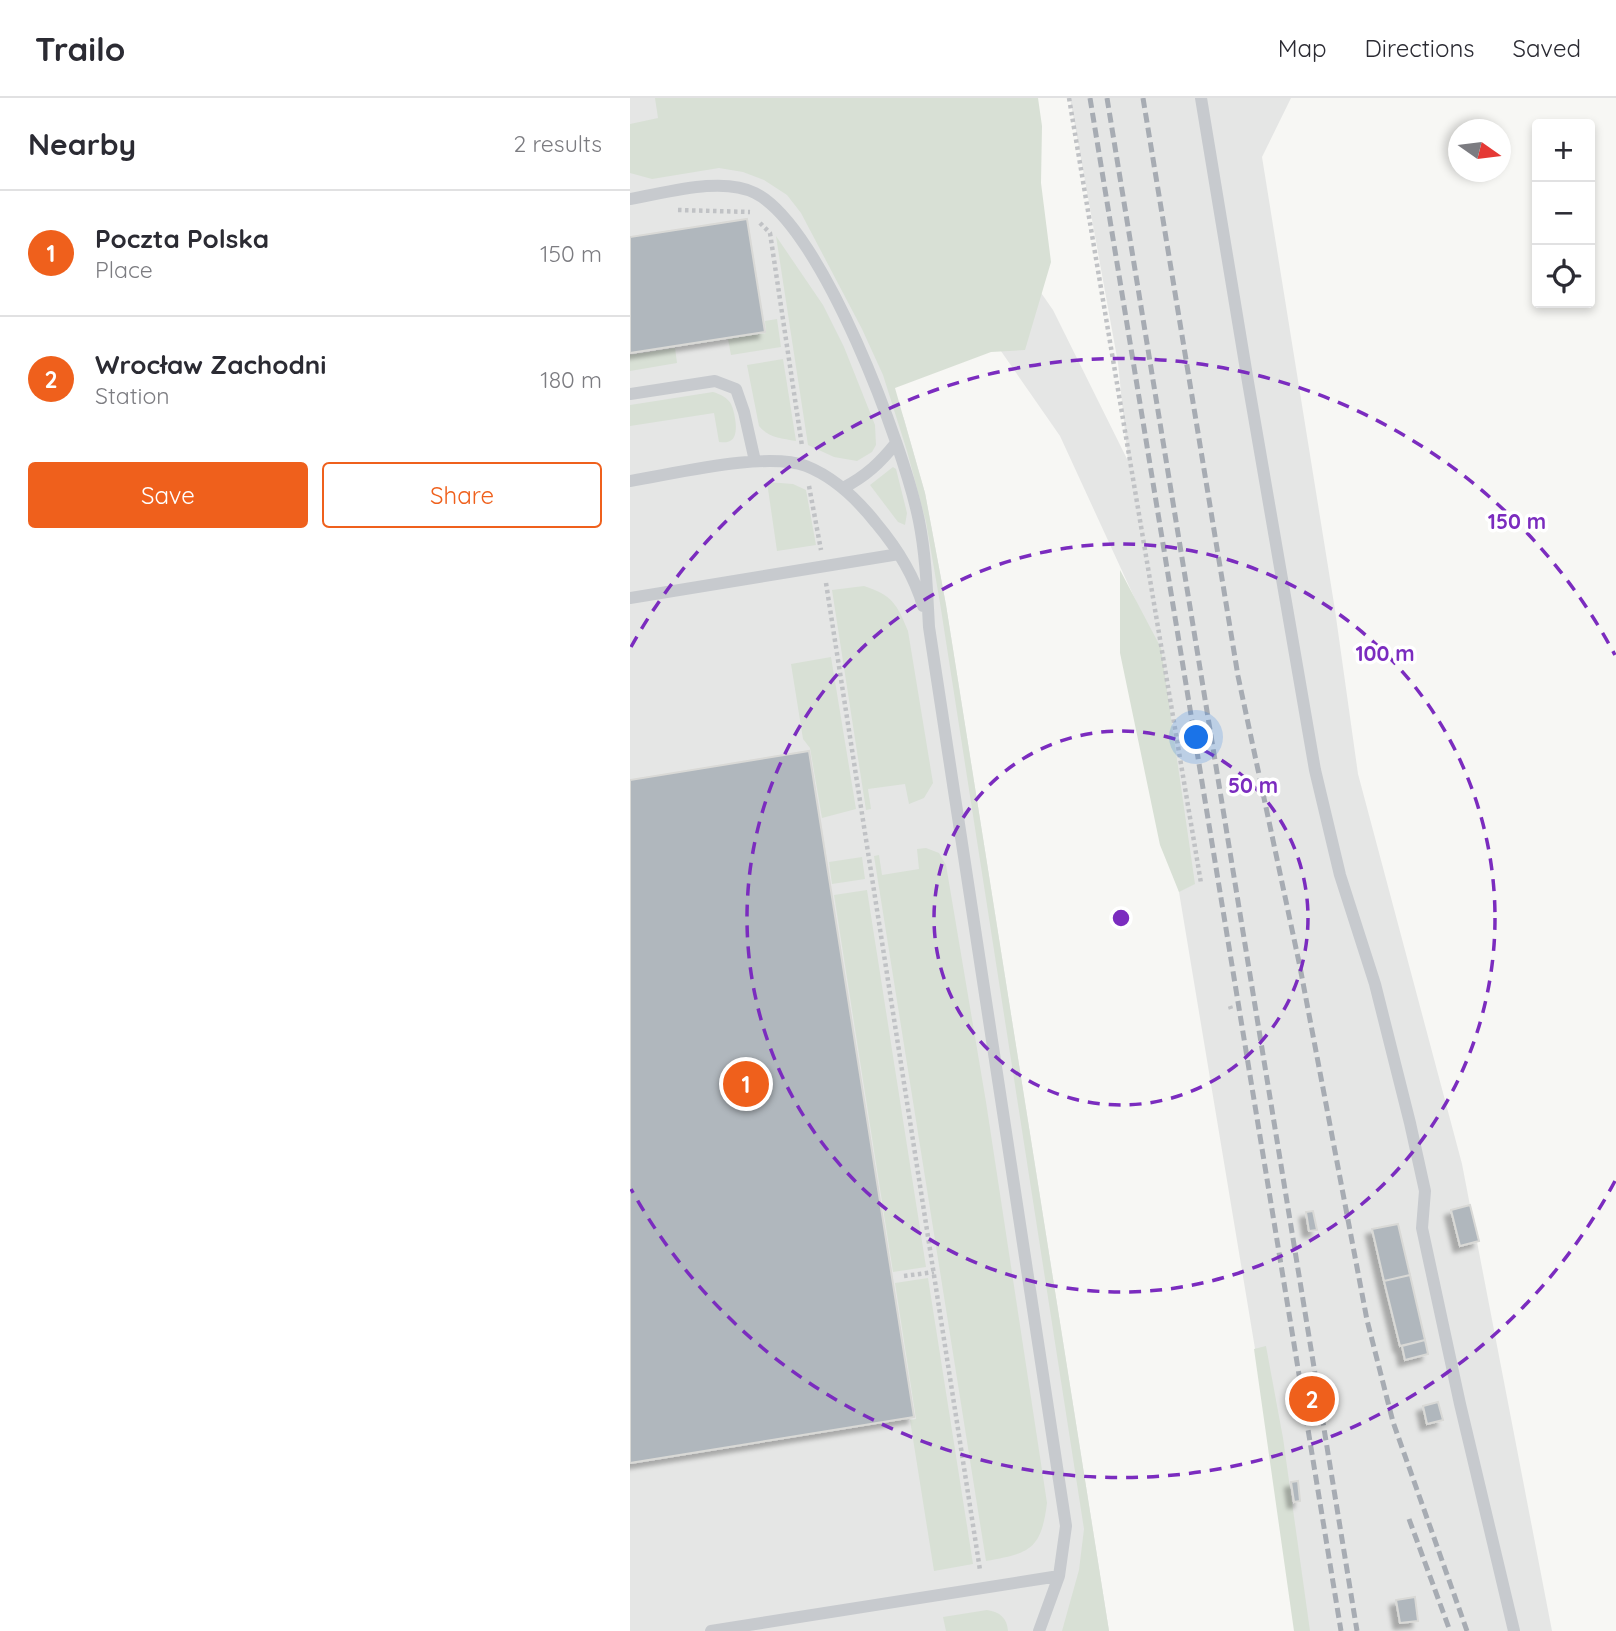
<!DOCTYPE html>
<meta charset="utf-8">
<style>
:root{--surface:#fff;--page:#f7f7f7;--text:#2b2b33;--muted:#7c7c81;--line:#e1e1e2;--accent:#ef601c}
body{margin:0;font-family:Quicksand,sans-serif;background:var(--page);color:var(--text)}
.controls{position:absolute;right:21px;top:21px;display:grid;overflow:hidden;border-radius:7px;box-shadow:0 4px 10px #0003}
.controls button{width:63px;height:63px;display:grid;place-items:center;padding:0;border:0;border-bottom:2px solid var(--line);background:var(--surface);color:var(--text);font:35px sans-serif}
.compass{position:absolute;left:818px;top:21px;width:63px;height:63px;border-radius:50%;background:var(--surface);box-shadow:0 4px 10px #0003;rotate:104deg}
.you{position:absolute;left:567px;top:640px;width:24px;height:24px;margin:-18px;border:5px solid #fff;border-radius:50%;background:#1a73e8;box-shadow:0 0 0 10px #1a73e833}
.badge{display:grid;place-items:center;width:46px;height:46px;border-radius:50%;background:var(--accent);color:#fff;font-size:23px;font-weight:700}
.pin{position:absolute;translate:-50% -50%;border:4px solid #fff;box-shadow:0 2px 7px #0006}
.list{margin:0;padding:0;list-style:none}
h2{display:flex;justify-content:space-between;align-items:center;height:91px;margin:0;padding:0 28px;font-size:30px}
h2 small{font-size:23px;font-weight:400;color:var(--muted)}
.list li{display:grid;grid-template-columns:46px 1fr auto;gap:21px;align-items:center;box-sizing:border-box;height:126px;padding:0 28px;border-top:2px solid var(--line)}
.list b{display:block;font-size:26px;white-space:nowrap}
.list p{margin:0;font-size:23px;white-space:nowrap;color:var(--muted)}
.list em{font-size:23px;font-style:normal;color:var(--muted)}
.actions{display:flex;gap:14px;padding:21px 28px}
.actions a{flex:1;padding:16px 0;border:2px solid var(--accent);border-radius:7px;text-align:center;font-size:24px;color:var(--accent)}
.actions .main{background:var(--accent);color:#fff}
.icon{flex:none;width:38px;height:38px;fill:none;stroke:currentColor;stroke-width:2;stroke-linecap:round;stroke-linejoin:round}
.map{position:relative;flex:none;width:986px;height:1533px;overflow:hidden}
header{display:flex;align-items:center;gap:42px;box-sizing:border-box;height:98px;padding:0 35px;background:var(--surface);border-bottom:2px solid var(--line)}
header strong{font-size:33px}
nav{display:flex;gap:38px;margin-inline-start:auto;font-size:24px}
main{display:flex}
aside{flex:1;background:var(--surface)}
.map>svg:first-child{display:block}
.built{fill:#e5e6e5}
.green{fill:#d8e0d5}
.building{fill:#b0b7bd;stroke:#d9d9d6;stroke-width:2;filter:url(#shadow)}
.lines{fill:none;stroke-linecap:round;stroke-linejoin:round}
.path{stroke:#c0c2c5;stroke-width:4.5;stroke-dasharray:3.5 3.5;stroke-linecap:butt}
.lane{stroke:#c7cace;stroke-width:12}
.rail{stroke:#a7acb3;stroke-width:5;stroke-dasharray:10 5;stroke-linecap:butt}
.ring{fill:none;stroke:#7b2cbf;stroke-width:3.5;stroke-dasharray:12 9}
.centre{fill:#7b2cbf;stroke:#fff;stroke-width:3.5}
.ring-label{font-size:21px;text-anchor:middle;font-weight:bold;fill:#7b2cbf;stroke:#fff;stroke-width:7;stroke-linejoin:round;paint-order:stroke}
</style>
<header>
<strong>Trailo</strong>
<nav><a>Map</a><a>Directions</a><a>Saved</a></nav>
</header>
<main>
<aside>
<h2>Nearby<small>2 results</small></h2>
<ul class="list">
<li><span class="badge">1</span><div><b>Poczta Polska</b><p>Place</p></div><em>150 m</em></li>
<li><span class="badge">2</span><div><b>Wrocław Zachodni</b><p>Station</p></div><em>180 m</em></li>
</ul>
<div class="actions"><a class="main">Save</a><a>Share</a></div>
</aside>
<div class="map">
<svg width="986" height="1533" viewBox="0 0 986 1533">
<defs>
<filter id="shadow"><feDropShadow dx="-6" dy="6" stdDeviation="2" flood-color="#0004"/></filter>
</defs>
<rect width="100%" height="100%" fill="#f7f7f4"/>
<path class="built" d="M0 0H115L348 104 423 212 498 363 488 265 440 0H661L632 59 705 512 728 676 832 1066 922 1533H672L549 794 516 525 430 338 357 233 157 31 274 321 295 395 316 507 479 1533H0Z"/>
<path class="green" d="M25 0H408L412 28 411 85 421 164 395 252 361 254 265 290 295 395 316 507 479 1533H432L449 1472 454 1431 310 505 296 424 277 353 253 277 232 231 171 115 157 97 134 82 113 74 89 70 22 81 0 75V26L28 20Z
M146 138 193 207 214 249 245 327 246 347 242 354 227 363 204 359 178 347Z
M147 221 151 249 101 257 98 241 136 235 135 223Z
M45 250 47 265 0 273V257Z
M153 261 166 343C151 340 139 340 129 328L117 267Z
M83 294C90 296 98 300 101 306 105 314 110 339 100 343 97 345 93 344 89 344L84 315 0 328V307Z
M263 369 266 371 277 415 275 427 268 424 240 387Z
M137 384 163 386 176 392 186 447 147 453Z
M490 472 531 550 565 786 549 794 530 747 490 555Z
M234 488C262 497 267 506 278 533L303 685 294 700 279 706 275 686 238 691 241 711 236 712 202 492Z
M201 559 226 711 192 720 180 650 173 641 161 566Z
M296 750 309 755 316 767 356 1004 417 1405C411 1453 399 1455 356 1463L244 758 249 757 252 777 289 771 287 751Z
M232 759 235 781 202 786 199 764Z
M237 792 296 1169 263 1174 204 797Z
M298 1180 343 1466 304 1473 280 1322 286 1321 265 1185Z
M636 1248 653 1340 680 1533H664L624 1251Z
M357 1512C370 1514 377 1520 378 1533H316L313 1519Z"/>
<path class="building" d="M117 121 135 234 0 255V139Z
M179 653 284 1319 0 1365V682Z
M840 1107 849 1143 830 1148 821 1112Z
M683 1113 687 1132 679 1133 676 1114Z
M768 1126 780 1177 754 1183 742 1131Z
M780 1177 795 1242 770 1248 754 1183Z
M795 1242 798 1256 775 1262 772 1248Z
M808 1304 813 1322 797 1326 793 1308Z
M668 1383 670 1403 664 1404 661 1384Z
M785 1499 788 1523 770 1525 766 1502Z"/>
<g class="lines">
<path class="path" d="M439 0 571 785
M48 112 120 114
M130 125 140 135 172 348
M179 388 191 452
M196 485 350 1472
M600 908 601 911
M274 1178 304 1174"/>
<path class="lane" d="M571 0 618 284 685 672 710 777 745 886 780 1025 795 1093 792 1130 830 1306 884 1533
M0 101C36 95 92 78 125 95 192 128 274 349 289 423 296 458 297 493 299 529L436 1428 429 1478 409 1533
M0 296 85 283 106 291 114 314 125 363
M0 383C44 376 136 353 176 368 204 379 227 401 246 425 267 450 284 477 293 508
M213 390C236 378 250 365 266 345
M0 500 269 456
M81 1533 429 1478"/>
<path class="rail" d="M460 0 711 1533
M477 0 727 1533
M513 0 608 578 670 869 737 1222 763 1324 837 1533
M779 1421 820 1533"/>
</g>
<g class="ring">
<circle cx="491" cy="820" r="187"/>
<circle cx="491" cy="820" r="374"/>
<path d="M985 1083A560 560 0 0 1 1 1091M1 549A560 560 0 0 1 985 557"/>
</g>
<circle cx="491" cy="820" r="10" class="centre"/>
<g class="ring-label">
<text x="887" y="431">150 m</text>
<text x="755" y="563">100 m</text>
<text x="623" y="695">50 m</text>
</g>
</svg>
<div class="controls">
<button>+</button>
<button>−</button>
<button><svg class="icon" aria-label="locate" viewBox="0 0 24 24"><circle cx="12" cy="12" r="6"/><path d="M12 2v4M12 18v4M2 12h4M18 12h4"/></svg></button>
</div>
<svg class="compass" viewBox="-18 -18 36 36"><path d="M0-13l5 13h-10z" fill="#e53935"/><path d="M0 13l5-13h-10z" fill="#7c7c81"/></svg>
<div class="you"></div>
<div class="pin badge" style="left:116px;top:986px">1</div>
<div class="pin badge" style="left:682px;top:1301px">2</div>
</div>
</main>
